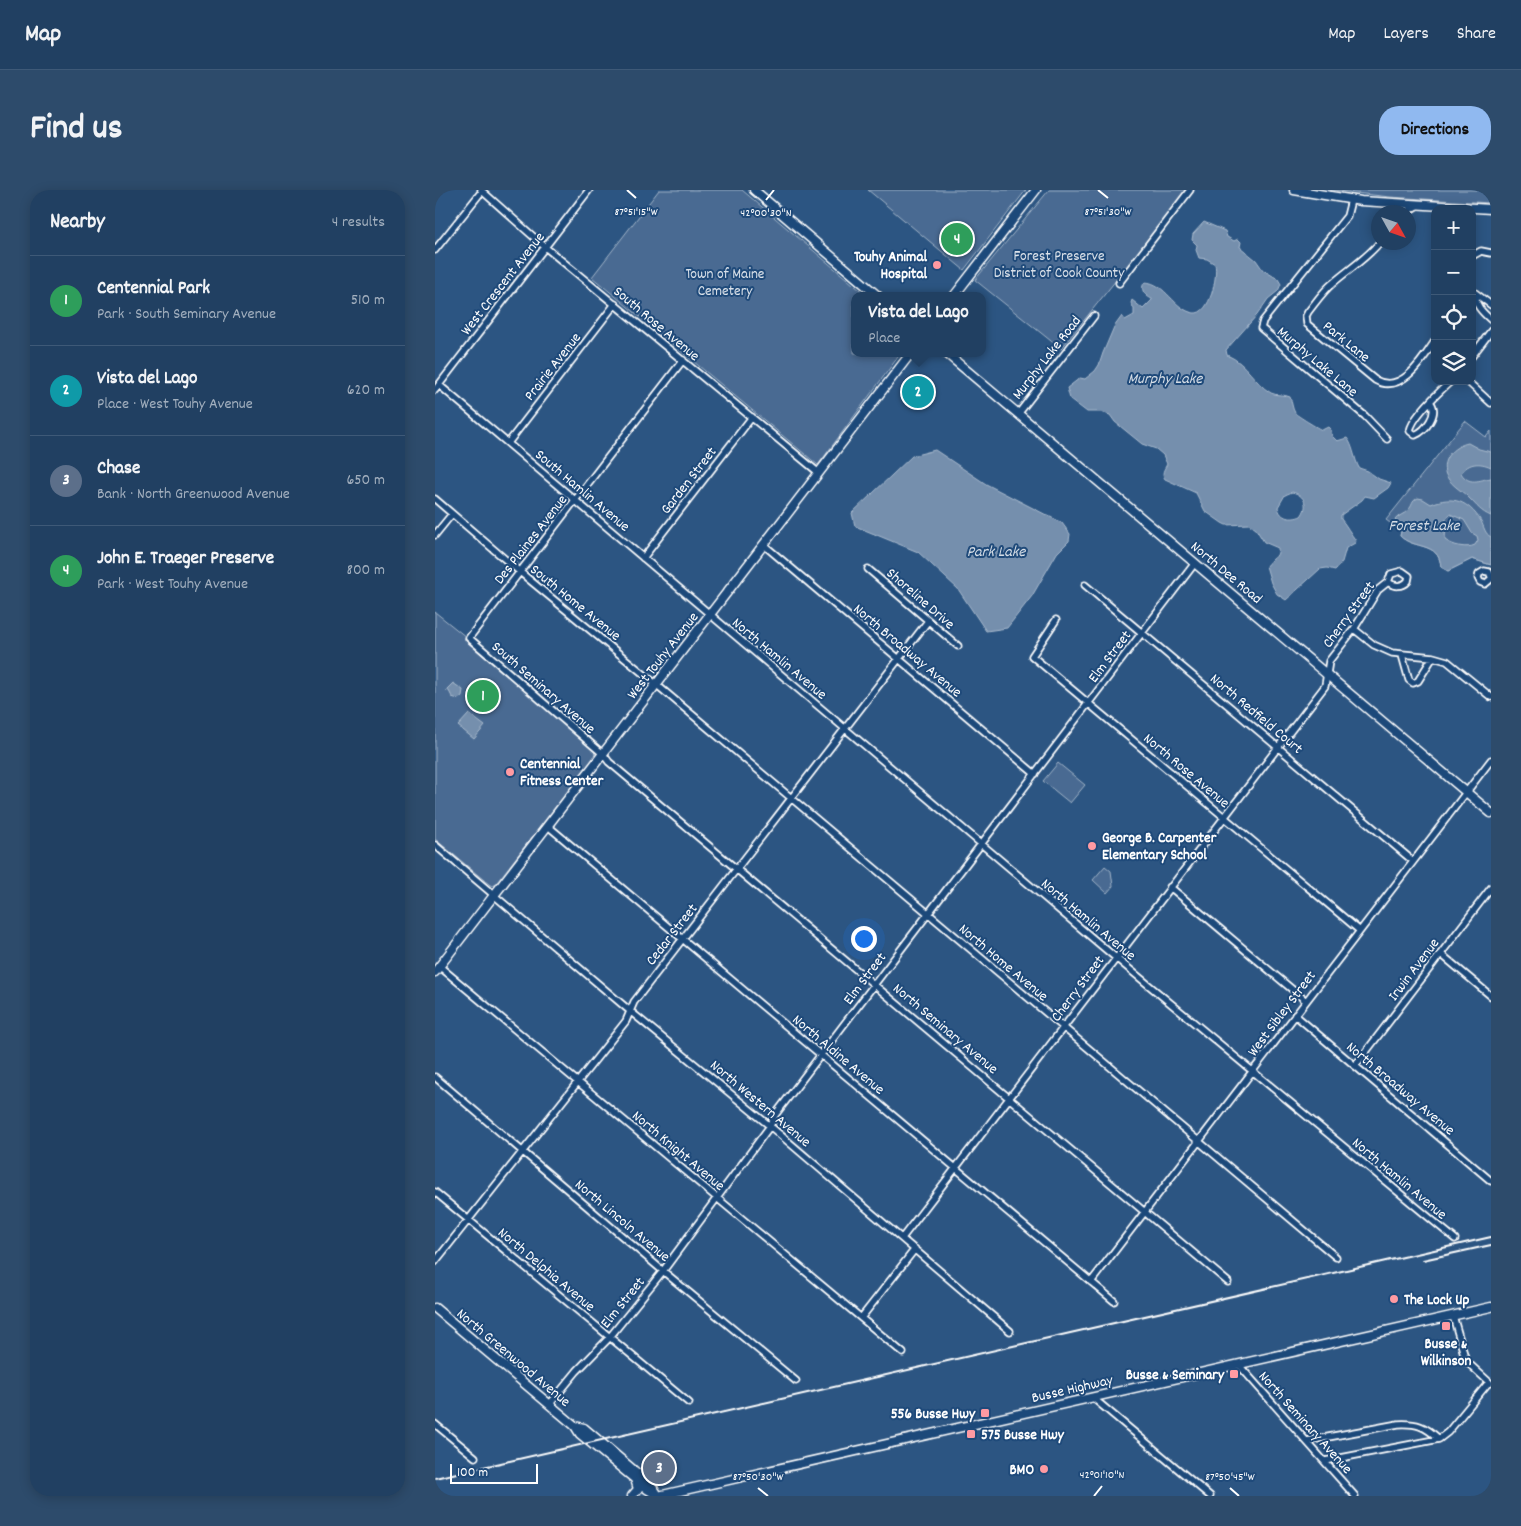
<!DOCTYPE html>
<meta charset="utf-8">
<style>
:root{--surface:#214062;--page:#2d4b6b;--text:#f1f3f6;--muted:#a2afbe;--line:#3e5977;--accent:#90b9f0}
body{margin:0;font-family:Dekko,sans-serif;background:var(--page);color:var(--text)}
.controls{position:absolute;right:15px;top:15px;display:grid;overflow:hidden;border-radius:10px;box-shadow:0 2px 12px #0003}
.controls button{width:45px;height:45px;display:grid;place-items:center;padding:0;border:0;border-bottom:1px solid var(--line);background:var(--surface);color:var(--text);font:25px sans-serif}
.compass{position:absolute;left:936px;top:15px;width:45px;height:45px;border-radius:50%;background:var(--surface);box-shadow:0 2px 12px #0003;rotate:130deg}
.scale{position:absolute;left:15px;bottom:12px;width:88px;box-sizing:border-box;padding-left:5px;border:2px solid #fff;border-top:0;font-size:14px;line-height:18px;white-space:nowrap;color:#fff;-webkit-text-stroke:4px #1f4a7a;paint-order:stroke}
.you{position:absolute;left:428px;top:748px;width:18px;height:18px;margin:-12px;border:4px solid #fff;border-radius:50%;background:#1a73e8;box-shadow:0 0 0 8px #1a73e833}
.badge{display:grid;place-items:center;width:32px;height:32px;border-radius:50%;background:var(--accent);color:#fff;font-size:16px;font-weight:700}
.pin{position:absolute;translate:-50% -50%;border:2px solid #fff;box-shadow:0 1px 5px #0006}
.popup{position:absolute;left:416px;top:102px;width:135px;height:65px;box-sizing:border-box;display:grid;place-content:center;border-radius:10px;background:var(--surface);filter:drop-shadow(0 1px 4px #0005);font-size:16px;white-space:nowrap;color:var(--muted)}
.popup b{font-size:19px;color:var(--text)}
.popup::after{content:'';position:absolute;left:50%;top:100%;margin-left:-10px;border:10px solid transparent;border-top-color:var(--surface)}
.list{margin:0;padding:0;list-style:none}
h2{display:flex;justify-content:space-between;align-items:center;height:65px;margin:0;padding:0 20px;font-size:21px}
h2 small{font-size:16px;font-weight:400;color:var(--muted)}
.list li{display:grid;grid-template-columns:32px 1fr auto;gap:15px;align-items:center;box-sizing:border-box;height:90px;padding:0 20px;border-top:1px solid var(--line)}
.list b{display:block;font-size:19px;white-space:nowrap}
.list p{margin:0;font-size:16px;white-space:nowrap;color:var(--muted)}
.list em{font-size:16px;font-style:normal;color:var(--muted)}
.icon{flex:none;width:28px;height:28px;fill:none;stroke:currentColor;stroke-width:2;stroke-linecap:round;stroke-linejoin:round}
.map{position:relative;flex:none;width:1056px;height:1306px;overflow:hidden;border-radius:20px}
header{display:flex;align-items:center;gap:30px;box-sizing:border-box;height:70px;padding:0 25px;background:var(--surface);border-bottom:1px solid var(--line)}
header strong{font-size:24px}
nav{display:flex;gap:28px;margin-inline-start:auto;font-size:18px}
.intro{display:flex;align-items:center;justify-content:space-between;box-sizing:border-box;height:120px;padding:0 30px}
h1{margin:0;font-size:35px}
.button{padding:12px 22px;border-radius:20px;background:var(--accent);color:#111;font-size:18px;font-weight:700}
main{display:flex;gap:30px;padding:0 30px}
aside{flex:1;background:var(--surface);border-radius:20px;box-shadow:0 2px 12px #0003}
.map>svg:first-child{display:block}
.green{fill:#486b92;stroke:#a4b5c8}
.water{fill:#748fad;stroke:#acbcce;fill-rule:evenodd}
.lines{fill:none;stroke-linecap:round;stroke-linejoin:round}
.street-casing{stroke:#fff;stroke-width:9}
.secondary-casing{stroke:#fff;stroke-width:11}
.street{stroke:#1f4a7a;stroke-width:5.5}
.secondary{stroke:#1f4a7a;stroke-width:8}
.rail{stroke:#fff;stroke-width:2}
.ticks{fill:none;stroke:#fff;stroke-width:2}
.poi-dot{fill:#ff9aa2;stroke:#1f4a7a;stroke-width:2}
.labels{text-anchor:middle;stroke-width:4;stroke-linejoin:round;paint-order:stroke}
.park-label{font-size:15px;fill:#dae1e9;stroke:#1f4a7a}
.poi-label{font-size:15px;font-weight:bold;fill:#fff;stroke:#1f4a7a;text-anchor:end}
.street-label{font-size:15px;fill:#fff;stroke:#1f4a7a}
.water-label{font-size:16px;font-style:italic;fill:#d5dde6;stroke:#1f4a7a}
.ticks-label{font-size:12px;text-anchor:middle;fill:#fff;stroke:#1f4a7a;stroke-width:4;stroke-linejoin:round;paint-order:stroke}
</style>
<header>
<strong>Map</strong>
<nav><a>Map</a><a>Layers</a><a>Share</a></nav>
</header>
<div class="intro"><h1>Find us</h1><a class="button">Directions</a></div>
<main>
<aside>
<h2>Nearby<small>4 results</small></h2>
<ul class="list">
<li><span class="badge" style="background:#2e9e5b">1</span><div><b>Centennial Park</b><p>Park · South Seminary Avenue</p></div><em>510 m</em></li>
<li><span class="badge" style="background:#0f9aa8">2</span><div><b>Vista del Lago</b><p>Place · West Touhy Avenue</p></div><em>620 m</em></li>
<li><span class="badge" style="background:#5c6f8a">3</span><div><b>Chase</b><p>Bank · North Greenwood Avenue</p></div><em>650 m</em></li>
<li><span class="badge" style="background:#2e9e5b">4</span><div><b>John E. Traeger Preserve</b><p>Park · West Touhy Avenue</p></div><em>800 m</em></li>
</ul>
</aside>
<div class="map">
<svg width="1056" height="1306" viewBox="0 0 1056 1306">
<rect width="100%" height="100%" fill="#2c5582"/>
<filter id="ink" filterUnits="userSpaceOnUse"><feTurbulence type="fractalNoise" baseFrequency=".02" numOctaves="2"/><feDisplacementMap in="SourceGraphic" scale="10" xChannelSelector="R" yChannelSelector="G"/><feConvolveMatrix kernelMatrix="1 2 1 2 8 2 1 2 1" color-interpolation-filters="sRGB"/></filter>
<g filter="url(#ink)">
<path class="green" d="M224 0H307L432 106H419V163H466L383 275 157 87Z
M433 0H591L529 80Z
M614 0H753L626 159 540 90Z
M895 0H1056V13L955 7Z
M1030 231 1051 247 1056 241V375L1037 369 1013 381 1006 377C1004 351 979 360 965 346L966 341 951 330Z
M0 422 31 447 32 452 160 560 159 567 59 696 55 695 0 649Z
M623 573 650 595 635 613 608 591Z
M670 676 676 681 678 696 672 703 658 690Z"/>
<path class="water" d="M769 32 790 41 792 47 799 51 803 49 806 52 805 57 821 70 828 80 843 89 846 94 843 101 833 109 822 125 791 160 792 165C813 174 818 192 836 203 842 206 849 204 855 207 857 212 857 218 860 223 861 225 884 239 887 240L893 237 896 240 897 246 902 251 912 248C918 255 919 268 924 278L933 281 944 289 956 293 953 298 939 308 930 306 927 310 906 325V329C911 335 916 344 921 351L920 353 911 358 907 372 900 380 892 378 885 379 851 410 842 404 836 393 831 376C835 369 845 368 843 358L829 352 821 339 814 334 791 335 787 333 770 321 761 303 730 289C726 283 729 280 732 274L728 265 721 259 707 254 680 232 675 225 666 222H652L635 209 632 198 645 188 650 189 660 181 664 175 668 163 679 137 687 126 690 130 699 125V119L696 113 697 110 708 119 717 110V109C710 106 704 99 710 92 731 93 739 120 759 123 775 125 783 86 780 74L772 69 764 68 761 60 762 55 757 50 758 44ZM857 302C870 305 874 316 866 326 857 330 845 329 843 317L850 305Z
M1033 253 1044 259 1056 262V277C1045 272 1034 272 1026 283 1034 296 1044 290 1056 288V326C1046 322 1042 316 1035 309 1028 301 1018 297 1012 287 1003 271 1018 256 1033 253Z
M500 260 551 294 627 333 635 344 634 351 622 363 597 406 572 438 551 441 523 399 483 362 420 336 417 323 477 266Z
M983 308 988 309 996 314C1018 305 1033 311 1046 331 1049 337 1050 344 1056 347V375L1037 369 1013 381 1006 377C1004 351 979 360 965 346L967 338 960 330C963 325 969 325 973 320 978 316 976 311 983 308ZM1015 324 1029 330 1037 343 1042 346 1043 350 1040 355C1032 359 1018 356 1010 350L1011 329Z
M18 493 28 500 27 506 23 509 17 507 14 501 11 500Z
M34 524 50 536 39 549 23 536Z"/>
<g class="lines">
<g class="street-casing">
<path id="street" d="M46 0 110 57 384 283
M916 10 912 26 828 131 826 138 930 226 952 249
M958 13 963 22
M972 22 983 15
M945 52C931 69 914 79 898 93 888 101 881 112 873 122L871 126 872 134 940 190C967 205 988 169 1000 151
M0 60 47 1
M1037 66 1046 61 1056 63
M684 93 755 0
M1039 102 1056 115
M1039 103C1041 116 1046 121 1056 130
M1037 166 1056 141
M248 170 34 448 168 564 174 572 793 1092
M1032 191 1056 213
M4 195 681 768 1020 1049
M0 200 154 0
M995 212C1005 223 990 241 980 245L975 241C977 227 1005 201 1016 191
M583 224 659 126
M73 253 180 114
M0 309 85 382 222 495 901 1067
M0 345 17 324
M329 355 600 584
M208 368 317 227
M433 379 523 456
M1056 386 1054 382 1049 381 1044 384 1043 388 1045 392 1050 394 1056 389
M650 395 978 671
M621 430 597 466 925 741
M919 439 939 455 957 463 998 467 1012 471 1056 507
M967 465 974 490 978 493 983 491 998 467
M113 636 679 1111
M0 655 195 821 335 936 575 1141
M735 697 871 811
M1006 764 1056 806
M4 776 468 1163
M860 825 1056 991
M920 876 1056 698
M0 887 228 1081 361 1191
M0 1002 254 1213
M467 1048 890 496 894 471 919 439 943 400 953 392 956 384 967 381 974 386 973 391C968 397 959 397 953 392
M0 1072 191 831 199 812 493 431
M656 1092 1056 570
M1018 1126 1031 1171 1055 1193
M426 1128 480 1059
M803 1174 920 1306
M657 1207 775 1306
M114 1215 142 1181 174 1148 228 1081 335 936 340 925 760 373
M0 1234 40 1267
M872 1251 963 1234C982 1233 990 1236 1004 1249
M890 1271 1004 1249 1013 1242 1054 1192"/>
</g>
<g class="secondary-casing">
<path id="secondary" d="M319 0 443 106
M859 0 926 11 1056 19
M519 106 601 0
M511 163 1056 623
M0 782 476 163
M0 1118 140 1236 145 1244 212 1299 224 1306
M140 1236 149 1238 216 1295 221 1302
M197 1306 203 1299 200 1289
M223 1306 1056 1117"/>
</g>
<use href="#street" class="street"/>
<use href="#secondary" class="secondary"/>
<path class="rail" d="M988 1070 1056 1055
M0 1288 1056 1047"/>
</g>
</g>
<path class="ticks" d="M192 0 201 8M663 0 673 8M331 10 339 0M323 1298 333 1306M795 1298 804 1306M659 1306 667 1296"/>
<g class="poi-dot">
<circle cx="502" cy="75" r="5"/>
<circle cx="75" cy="582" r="5"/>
<circle cx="657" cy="656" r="5"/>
<circle cx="959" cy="1109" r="5"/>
<rect x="1006" y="1131" width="10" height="10" rx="2.5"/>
<rect x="794" y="1179" width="10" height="10" rx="2.5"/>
<rect x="545" y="1218" width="10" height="10" rx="2.5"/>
<rect x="531" y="1239" width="10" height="10" rx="2.5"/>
<circle cx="609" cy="1279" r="5"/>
</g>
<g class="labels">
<g class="park-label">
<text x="624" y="70">Forest Preserve<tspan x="624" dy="17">District of Cook County</tspan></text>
<text x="290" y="88">Town of Maine<tspan x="290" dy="17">Cemetery</tspan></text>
</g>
<g class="poi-label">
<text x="492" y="71">Touhy Animal<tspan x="492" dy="17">Hospital</tspan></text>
<text x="85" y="578" text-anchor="start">Centennial<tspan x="85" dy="17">Fitness Center</tspan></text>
<text x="667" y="652" text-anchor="start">George B. Carpenter<tspan x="667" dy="17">Elementary School</tspan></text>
<text x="969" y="1114" text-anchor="start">The Lock Up</text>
<text x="1011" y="1158" text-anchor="middle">Busse &amp;<tspan x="1011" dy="17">Wilkinson</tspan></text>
<text x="789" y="1189">Busse &amp; Seminary</text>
<text x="540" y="1228">556 Busse Hwy</text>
<text x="546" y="1249" text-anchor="start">575 Busse Hwy</text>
<text x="599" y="1284">BMO</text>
</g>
<g class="street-label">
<text transform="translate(67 93) rotate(-52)" y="5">West Crescent Avenue</text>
<text transform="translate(222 133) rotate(40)" y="5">South Rose Avenue</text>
<text transform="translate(912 151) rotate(39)" y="5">Park Lane</text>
<text transform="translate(611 167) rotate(-52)" y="5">Murphy Lake Road</text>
<text transform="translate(883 171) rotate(40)" y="5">Murphy Lake Lane</text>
<text transform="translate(117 176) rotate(-52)" y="5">Prairie Avenue</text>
<text transform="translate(253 290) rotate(-52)" y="5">Garden Street</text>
<text transform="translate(148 300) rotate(40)" y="5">South Hamlin Avenue</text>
<text transform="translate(95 349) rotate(-52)" y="5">Des Plaines Avenue</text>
<text transform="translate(792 382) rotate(40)" y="5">North Dee Road</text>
<text transform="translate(486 408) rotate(41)" y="5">Shoreline Drive</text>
<text transform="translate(141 412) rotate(39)" y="5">South Home Avenue</text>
<text transform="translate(913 424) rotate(-54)" y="5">Cherry Street</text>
<text transform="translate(473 460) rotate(40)" y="5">North Broadway Avenue</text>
<text transform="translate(227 465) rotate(-52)" y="5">West Touhy Avenue</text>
<text transform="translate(674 466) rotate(-53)" y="5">Elm Street</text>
<text transform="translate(345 468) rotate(40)" y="5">North Hamlin Avenue</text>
<text transform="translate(109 497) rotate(41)" y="5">South Seminary Avenue</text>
<text transform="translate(822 523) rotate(40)" y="5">North Redfield Court</text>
<text transform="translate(752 580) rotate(40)" y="5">North Rose Avenue</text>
<text transform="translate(654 729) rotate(40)" y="5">North Hamlin Avenue</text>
<text transform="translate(236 744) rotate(-52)" y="5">Cedar Street</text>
<text transform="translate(569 772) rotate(40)" y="5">North Home Avenue</text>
<text transform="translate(978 779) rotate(-53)" y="5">Irwin Avenue</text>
<text transform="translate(429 788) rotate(-53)" y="5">Elm Street</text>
<text transform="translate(642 798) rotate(-53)" y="5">Cherry Street</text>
<text transform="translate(846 823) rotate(-53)" y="5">West Sibley Street</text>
<text transform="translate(511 838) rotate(40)" y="5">North Seminary Avenue</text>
<text transform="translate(404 864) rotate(40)" y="5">North Aldine Avenue</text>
<text transform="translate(966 898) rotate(40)" y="5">North Broadway Avenue</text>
<text transform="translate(326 913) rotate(40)" y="5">North Western Avenue</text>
<text transform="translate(244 960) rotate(40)" y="5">North Knight Avenue</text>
<text transform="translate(965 988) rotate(40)" y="5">North Hamlin Avenue</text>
<text transform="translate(188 1030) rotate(40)" y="5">North Lincoln Avenue</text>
<text transform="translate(112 1079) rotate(40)" y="5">North Delphia Avenue</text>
<text transform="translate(187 1112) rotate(-51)" y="5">Elm Street</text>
<text transform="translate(79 1167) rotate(40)" y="5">North Greenwood Avenue</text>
<text transform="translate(637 1198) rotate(-13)" y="5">Busse Highway</text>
<text transform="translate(871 1232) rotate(48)" y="5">North Seminary Avenue</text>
</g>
<g class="water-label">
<text x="730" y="193">Murphy Lake</text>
<text x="989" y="340">Forest Lake</text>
<text x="561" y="366">Park Lake</text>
</g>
</g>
<g class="ticks-label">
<text x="201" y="25">87°51'15"W</text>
<text x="673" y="25">87°51'30"W</text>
<text x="331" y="26">42°00'30"N</text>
<text x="667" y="1288">42°01'10"N</text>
<text x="323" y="1290">87°50'30"W</text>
<text x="795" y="1290">87°50'45"W</text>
</g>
</svg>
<div class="controls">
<button>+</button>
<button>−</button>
<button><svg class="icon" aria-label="locate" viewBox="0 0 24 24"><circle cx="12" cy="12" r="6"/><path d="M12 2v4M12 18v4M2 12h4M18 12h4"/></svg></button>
<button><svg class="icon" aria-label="layers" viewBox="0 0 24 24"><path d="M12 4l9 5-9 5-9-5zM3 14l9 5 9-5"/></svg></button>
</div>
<svg class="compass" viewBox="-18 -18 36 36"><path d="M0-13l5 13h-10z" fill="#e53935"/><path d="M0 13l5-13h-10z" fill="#a2afbe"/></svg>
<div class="scale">100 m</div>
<div class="you"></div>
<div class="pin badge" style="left:48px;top:506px;background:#2e9e5b">1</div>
<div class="pin badge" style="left:483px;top:202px;background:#0f9aa8">2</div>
<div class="popup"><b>Vista del Lago</b>Place</div>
<div class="pin badge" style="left:224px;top:1278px;background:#5c6f8a">3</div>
<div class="pin badge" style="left:522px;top:49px;background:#2e9e5b">4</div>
</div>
</main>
